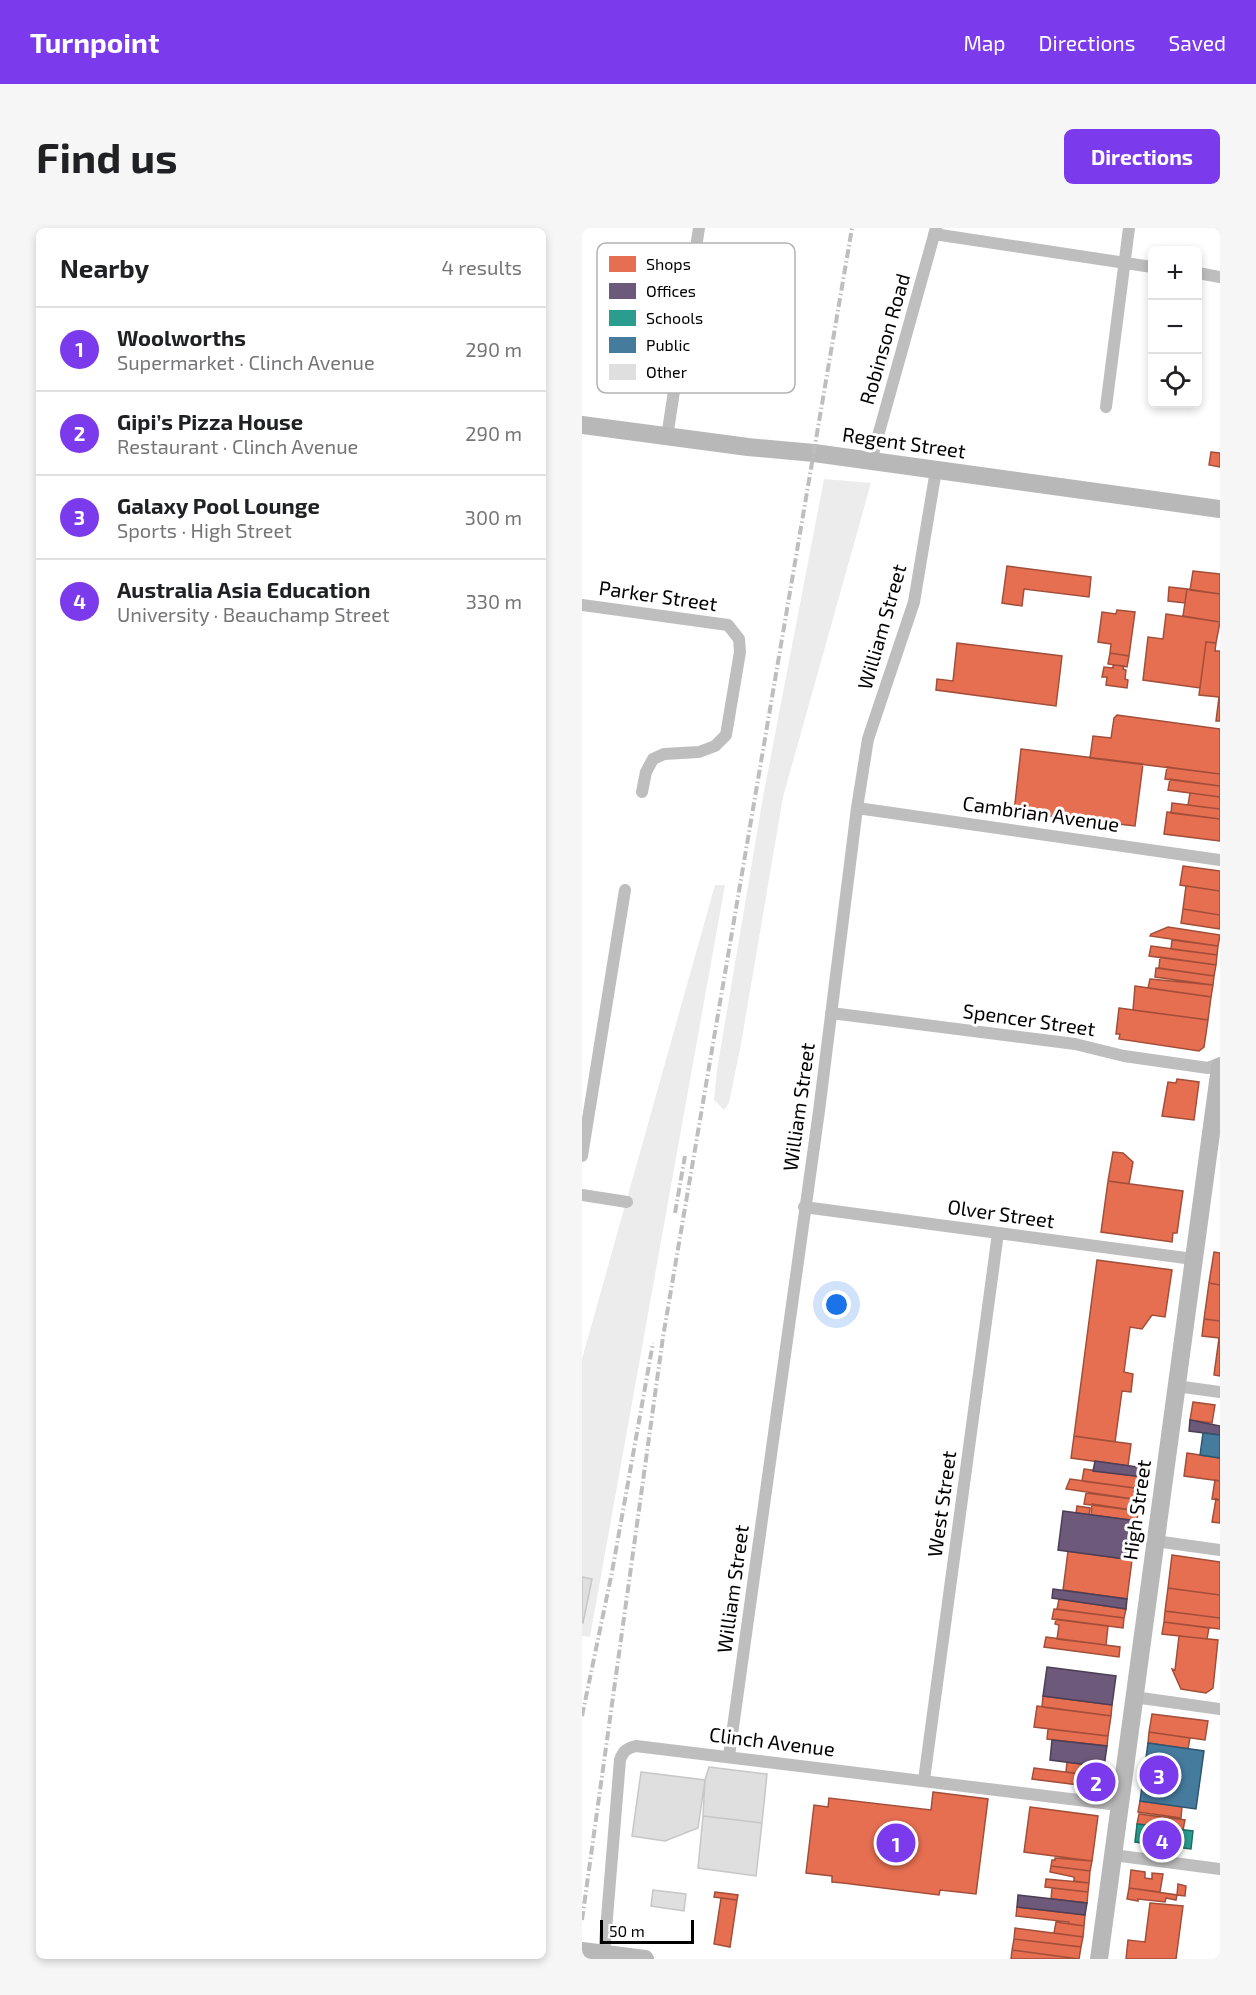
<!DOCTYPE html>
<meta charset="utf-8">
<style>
:root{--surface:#fff;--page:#f6f6f6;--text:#202124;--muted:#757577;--line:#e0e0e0;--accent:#7c3aed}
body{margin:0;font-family:"Exo 2",sans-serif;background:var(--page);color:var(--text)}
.controls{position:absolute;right:18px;top:18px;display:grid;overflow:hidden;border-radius:9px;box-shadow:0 3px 9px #0003}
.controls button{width:54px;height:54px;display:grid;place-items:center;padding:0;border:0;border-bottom:2px solid var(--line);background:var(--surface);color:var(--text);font:30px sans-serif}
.scale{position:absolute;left:18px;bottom:15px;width:94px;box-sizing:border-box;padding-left:6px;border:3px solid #000;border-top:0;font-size:16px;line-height:21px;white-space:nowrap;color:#000;-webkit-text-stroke:4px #fff;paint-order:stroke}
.you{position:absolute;left:255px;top:1077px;width:21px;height:21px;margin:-15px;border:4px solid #fff;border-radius:50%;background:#1a73e8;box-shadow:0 0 0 9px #1a73e833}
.badge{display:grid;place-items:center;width:39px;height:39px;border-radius:50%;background:var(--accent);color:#fff;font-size:20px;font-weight:700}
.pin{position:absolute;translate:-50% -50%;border:3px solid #fff;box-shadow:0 2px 6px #0006}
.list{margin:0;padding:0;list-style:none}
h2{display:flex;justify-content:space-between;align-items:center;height:78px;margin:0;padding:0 24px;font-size:26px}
h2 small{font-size:20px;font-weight:400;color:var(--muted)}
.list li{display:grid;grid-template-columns:39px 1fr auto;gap:18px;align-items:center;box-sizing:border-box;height:84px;padding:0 24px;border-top:2px solid var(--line)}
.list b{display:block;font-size:22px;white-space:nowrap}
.list p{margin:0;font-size:20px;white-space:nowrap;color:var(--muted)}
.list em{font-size:20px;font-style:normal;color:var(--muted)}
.icon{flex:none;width:33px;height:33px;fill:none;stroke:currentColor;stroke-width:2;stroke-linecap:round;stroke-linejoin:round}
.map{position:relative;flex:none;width:638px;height:1731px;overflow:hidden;border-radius:9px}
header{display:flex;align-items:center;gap:36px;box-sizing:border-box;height:84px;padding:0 30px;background:var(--accent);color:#fff}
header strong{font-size:28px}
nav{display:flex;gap:33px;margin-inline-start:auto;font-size:21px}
.intro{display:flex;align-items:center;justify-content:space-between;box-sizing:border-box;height:144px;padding:0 36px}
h1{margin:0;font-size:42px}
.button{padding:15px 27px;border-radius:9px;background:var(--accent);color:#fff;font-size:21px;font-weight:700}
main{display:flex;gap:36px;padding:0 36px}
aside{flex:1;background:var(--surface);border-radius:9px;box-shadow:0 3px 9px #0003}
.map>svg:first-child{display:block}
.green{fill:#ececec}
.shops{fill:#e76f51;stroke:#a24e39;stroke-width:1.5}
.offices{fill:#6d597a;stroke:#4c3e55;stroke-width:1.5}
.schools{fill:#2a9d8f;stroke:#1d6e64;stroke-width:1.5}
.public{fill:#457b9d;stroke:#30566e;stroke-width:1.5}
.building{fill:#dfdfdf;stroke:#c7c7c7;stroke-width:1.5}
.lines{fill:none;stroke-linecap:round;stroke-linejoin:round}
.street{stroke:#bebebe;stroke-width:12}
.secondary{stroke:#b8b8b8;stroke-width:18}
.rail{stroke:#bebebe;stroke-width:4;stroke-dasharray:9 3 1.5 3;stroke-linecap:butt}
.labels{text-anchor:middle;stroke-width:6;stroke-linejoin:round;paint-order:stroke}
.street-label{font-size:20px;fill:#000;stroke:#fff}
.key{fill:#fff;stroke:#b2b2b2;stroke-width:1.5}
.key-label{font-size:16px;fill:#000}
</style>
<header>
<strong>Turnpoint</strong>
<nav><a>Map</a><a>Directions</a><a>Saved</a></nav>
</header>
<div class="intro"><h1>Find us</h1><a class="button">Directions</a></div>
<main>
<aside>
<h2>Nearby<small>4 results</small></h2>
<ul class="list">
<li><span class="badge">1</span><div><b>Woolworths</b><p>Supermarket · Clinch Avenue</p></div><em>290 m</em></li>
<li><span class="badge">2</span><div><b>Gipi’s Pizza House</b><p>Restaurant · Clinch Avenue</p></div><em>290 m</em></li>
<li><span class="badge">3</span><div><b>Galaxy Pool Lounge</b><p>Sports · High Street</p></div><em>300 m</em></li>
<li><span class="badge">4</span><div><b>Australia Asia Education</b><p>University · Beauchamp Street</p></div><em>330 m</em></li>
</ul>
</aside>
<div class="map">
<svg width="638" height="1731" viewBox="0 0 638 1731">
<rect width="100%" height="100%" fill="#fff"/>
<path class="green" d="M242 251 289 255 201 569 159 816 147 875 142 882 132 872 135 842 181 569Z
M133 657H143L8 1409 0 1408V1131Z"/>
<path class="shops" d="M629 224 638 225V239L627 237Z
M425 338 509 349 507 369 442 361 440 378 420 375Z
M611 343 638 346V366L608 362Z
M587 359 605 361 603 375 586 373Z
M605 361 638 366V394L601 388Z
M535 382 553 384 547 428 528 425 529 416 516 414 520 384 534 386Z
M584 386 638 394 634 415 624 414 618 460 561 452 566 409 581 411Z
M624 414 634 415 633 423H638V493H634L637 469 617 467Z
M375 415 480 428 474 478 354 462 355 451 371 453Z
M528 425 547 428 545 439 526 436Z
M531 437 542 438 541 441 544 442 543 451 546 452 545 460 524 457 525 449H520L522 439 531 440Z
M535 487 638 501V546L508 530 511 508 529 510 532 490Z
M439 521 561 536 553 598 432 584Z
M585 539 638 546V558L583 551Z
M588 551 638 558V569L586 562Z
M608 565 638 569V581L606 577Z
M590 575 638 581V591L589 585Z
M585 584 638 591V613L582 606Z
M601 638 638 643V663L598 657Z
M604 658 638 663V687L601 681Z
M601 681 638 687V701L599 695Z
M586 699 638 707 636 718 568 708 569 706Z
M590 712 636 718 635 727 589 721Z
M569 718 635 727 634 737 567 728Z
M578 729 634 737 632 748 577 740Z
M574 740 632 748 631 757 573 749Z
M568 751 631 757 629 769 566 760Z
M553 758 629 769 626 792 551 782Z
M537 780 626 792 622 819 617 823 537 811 538 806H534Z
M595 851 617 854 612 892 580 888 586 854 594 855Z
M531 924 541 925 551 934 547 956 526 953Z
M526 953 601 963 595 1005H591L590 1014 519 1004Z
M632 1024 638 1025V1057L627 1055Z
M515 1032 590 1042 583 1089 570 1087 560 1101 548 1099 542 1144 551 1146 549 1164 540 1163 533 1214 492 1208Z
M627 1055 638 1057V1093L622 1091Z
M622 1091 638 1093V1148L632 1147 637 1110 620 1108Z
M611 1174 633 1177 630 1195 608 1192Z
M492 1208 549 1216 546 1238 489 1230Z
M605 1225 638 1230V1253L602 1248Z
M502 1241 561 1249 559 1261 500 1253Z
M488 1251 559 1261 558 1272 484 1261Z
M633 1252 638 1253V1272L630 1271Z
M504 1265 558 1272 556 1283 502 1276Z
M634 1271 638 1272V1295L630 1294Z
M510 1276 556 1283 555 1293 509 1287Z
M495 1278 508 1280 507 1287 494 1285Z
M486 1323 550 1332 545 1371 481 1362Z
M590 1327 638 1334V1367L586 1360Z
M586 1360 638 1367V1390L583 1383Z
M477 1371 544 1381 542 1390 475 1381Z
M472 1381 542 1390 541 1400 470 1391Z
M583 1383 638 1390V1401L582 1394Z
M474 1391 526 1398 524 1417 475 1411 477 1397 473 1396Z
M582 1394 627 1400 625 1411 580 1406Z
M597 1408 636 1412 631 1460 624 1465 599 1461 590 1441 593 1442Z
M464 1409 538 1419 537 1429 462 1419Z
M461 1468 530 1477 529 1488 460 1479Z
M455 1478 529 1488 526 1508 452 1499Z
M570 1486 626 1493 623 1512 567 1504Z
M466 1501 526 1508 525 1518 465 1511Z
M567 1504 608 1510 606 1521 566 1515Z
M485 1534 522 1539 521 1549 484 1544Z
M452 1540 521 1549 520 1560 450 1551Z
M351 1564 406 1571 394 1666 358 1662 357 1667 261 1655 250 1654V1648L224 1645 232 1577 246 1579 247 1570 349 1582Z
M558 1573 600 1578 599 1590 556 1584Z
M448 1579 516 1588 510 1633 442 1624Z
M557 1586 603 1592 601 1602 555 1596Z
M473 1630 510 1633 508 1643 469 1638 470 1632H473Z
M469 1638 508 1643 507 1655 492 1653V1649L468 1644Z
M549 1642 563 1644V1650L570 1651V1645L581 1646 578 1664 547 1660Z
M464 1651 507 1655 506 1664 463 1659Z
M596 1656 604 1658 603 1668 595 1667Z
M470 1660 506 1664 505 1675 469 1671Z
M547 1660 595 1667 594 1672 584 1670 583 1674 556 1671V1673L545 1671Z
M133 1664 156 1667 155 1672 132 1669Z
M139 1670 155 1672 148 1719 132 1716Z
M568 1675 601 1678 594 1731H544L546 1712 563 1714Z
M435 1679 503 1687 502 1698 486 1696 487 1694 434 1688Z
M474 1694 502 1698 501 1709 472 1705Z
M433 1700 501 1709 499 1719 432 1711Z
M432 1711 499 1719 497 1731 430 1722Z
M430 1722 497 1731H429Z"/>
<path class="offices" d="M608 1192 638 1198V1207L607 1203Z
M513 1233 562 1240 561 1249 511 1243Z
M481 1283 555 1293 550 1332 476 1322Z
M471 1361 545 1371 544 1381 470 1370Z
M465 1439 534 1448 530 1477 461 1468Z
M470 1512 525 1518 522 1539 468 1532Z
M436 1667 505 1675 503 1687 435 1679Z"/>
<path class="schools" d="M555 1596 611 1603 609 1621 553 1614Z"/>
<path class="public" d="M621 1205 638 1207V1230L618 1227Z
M566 1515 622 1523 614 1581 558 1573Z"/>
<path class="building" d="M0 1349 10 1351 1 1395 0 1394Z
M127 1539 185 1546 180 1595 121 1588 123 1552Z
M59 1544 123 1552 116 1600 83 1613 50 1608Z
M121 1588 180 1595 174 1648 116 1640Z
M71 1662 104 1666 102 1683 69 1678Z"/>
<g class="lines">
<path class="street" d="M352 6 570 39
M616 45 638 49
M524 179 547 0
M85 209 117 0
M289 233 354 0
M0 377 146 397 157 411 158 424 144 507 133 518 117 524 82 526 71 531 64 544 60 564
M275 580 638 632
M249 785 493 816 542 828 626 840 638 835
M0 928 43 662
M0 967 45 974
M222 979 611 1031
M594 1158 638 1164
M573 1313 638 1322
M552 1469 638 1481
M147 1528 237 883 275 580 286 511 332 374 354 242
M342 1552 416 1005
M531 1627 638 1641
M22 1726 38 1532C41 1523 45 1520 54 1518L537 1577"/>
<path class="secondary" d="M0 197 166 219 232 225 638 281
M0 1723 63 1731
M517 1731 638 839"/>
<path class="rail" d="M93 985 103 928
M0 1488 30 1344 71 1115
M0 1692 81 1109 270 0"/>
</g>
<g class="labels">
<g class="street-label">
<text transform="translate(303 111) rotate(-74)" y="7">Robinson Road</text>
<text transform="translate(322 215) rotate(8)" y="7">Regent Street</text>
<text transform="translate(76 368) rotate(8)" y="7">Parker Street</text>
<text transform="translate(300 399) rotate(-74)" y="7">William Street</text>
<text transform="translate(459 586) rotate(8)" y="7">Cambrian Avenue</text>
<text transform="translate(447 792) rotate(8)" y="7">Spencer Street</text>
<text transform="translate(217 879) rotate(-82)" y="7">William Street</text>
<text transform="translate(419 986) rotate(8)" y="7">Olver Street</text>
<text transform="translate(360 1276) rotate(-82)" y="7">West Street</text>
<text transform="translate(555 1282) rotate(-82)" y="7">High Street</text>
<text transform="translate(151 1361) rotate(-82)" y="7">William Street</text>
<text transform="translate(190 1514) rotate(7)" y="7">Clinch Avenue</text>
</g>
</g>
<rect x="15" y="15" width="198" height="150" rx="9" class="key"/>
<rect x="27" y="28" width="27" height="16" fill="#e76f51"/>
<rect x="27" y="55" width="27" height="16" fill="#6d597a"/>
<rect x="27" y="82" width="27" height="16" fill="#2a9d8f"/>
<rect x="27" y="109" width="27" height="16" fill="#457b9d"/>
<rect x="27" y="136" width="27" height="16" fill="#dfdfdf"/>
<g class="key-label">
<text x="64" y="42">Shops</text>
<text x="64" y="69">Offices</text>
<text x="64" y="96">Schools</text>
<text x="64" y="123">Public</text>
<text x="64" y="150">Other</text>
</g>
</svg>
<div class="controls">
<button>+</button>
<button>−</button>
<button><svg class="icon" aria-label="locate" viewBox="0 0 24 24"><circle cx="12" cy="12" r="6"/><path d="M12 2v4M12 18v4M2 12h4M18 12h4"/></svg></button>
</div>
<div class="scale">50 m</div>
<div class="you"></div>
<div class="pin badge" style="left:314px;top:1615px">1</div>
<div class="pin badge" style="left:514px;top:1554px">2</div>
<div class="pin badge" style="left:577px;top:1547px">3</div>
<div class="pin badge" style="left:580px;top:1612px">4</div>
</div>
</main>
